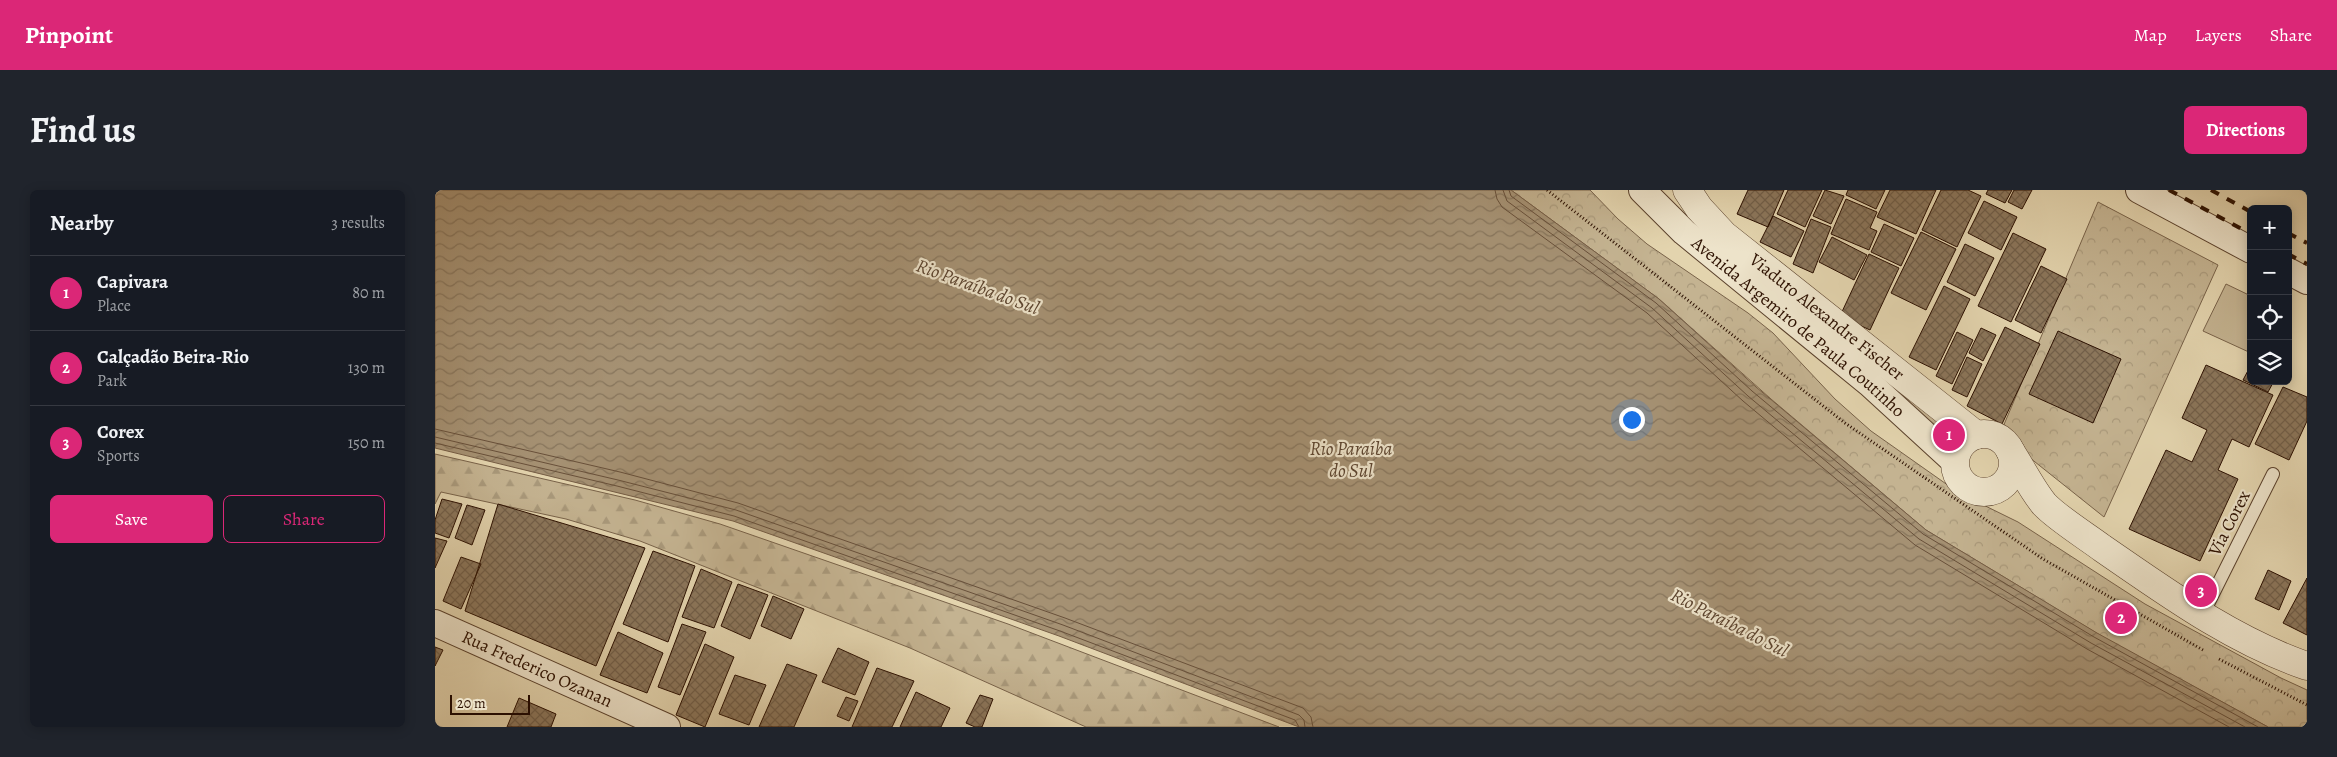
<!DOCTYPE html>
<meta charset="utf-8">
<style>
:root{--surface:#171b24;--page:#20242c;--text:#f1f3f6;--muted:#9ea1a6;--line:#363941;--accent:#db2777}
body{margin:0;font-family:Alegreya,serif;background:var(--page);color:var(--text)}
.controls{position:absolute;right:15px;top:15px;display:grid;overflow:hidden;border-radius:8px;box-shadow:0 2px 12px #0003}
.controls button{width:45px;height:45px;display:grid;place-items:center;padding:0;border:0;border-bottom:1px solid var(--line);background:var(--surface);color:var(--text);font:25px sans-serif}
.scale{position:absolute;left:15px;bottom:12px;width:80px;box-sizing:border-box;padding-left:5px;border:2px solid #2c1001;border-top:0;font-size:14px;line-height:18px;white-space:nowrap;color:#2c1001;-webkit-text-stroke:4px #ede3ca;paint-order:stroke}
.you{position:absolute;left:1196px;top:229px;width:18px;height:18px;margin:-12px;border:4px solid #fff;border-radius:50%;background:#1a73e8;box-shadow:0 0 0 8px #1a73e833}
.badge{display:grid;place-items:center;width:32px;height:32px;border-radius:50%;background:var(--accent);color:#fff;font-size:16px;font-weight:700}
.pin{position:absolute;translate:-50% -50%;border:2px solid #fff;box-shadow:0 1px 5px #0006}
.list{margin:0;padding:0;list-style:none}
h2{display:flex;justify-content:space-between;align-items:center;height:65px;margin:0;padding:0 20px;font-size:21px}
h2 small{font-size:16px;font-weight:400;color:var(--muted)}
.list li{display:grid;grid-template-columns:32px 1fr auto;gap:15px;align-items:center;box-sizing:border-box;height:75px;padding:0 20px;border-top:1px solid var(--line)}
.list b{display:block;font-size:19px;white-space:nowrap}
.list p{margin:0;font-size:16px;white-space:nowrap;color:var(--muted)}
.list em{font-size:16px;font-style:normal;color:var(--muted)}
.actions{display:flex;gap:10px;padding:15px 20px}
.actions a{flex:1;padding:11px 0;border:1px solid var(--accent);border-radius:8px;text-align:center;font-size:18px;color:var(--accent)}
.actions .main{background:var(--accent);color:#fff}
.icon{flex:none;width:28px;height:28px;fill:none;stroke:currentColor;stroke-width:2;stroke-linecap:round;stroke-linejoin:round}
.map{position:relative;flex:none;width:1872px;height:537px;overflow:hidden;border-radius:8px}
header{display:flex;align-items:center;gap:30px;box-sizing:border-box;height:70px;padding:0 25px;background:var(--accent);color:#fff}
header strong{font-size:24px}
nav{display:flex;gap:28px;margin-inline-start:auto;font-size:18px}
.intro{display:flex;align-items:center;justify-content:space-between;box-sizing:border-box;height:120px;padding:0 30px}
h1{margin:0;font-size:35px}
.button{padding:12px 22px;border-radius:8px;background:var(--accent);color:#fff;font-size:18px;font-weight:700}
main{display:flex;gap:30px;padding:0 30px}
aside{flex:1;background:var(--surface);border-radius:8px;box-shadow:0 2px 12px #0003}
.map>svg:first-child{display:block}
.forest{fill:url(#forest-firs);stroke:#786249}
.park{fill:url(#park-crowns);stroke:#786249}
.pitch{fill:#c4b391;stroke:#786249}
.water{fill:url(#water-waves);stroke:#755d45}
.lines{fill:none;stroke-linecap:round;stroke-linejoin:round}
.shore{stroke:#68503a;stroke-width:1}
.building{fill:url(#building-cross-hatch);stroke:#2c1001}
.service-casing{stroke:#5a412c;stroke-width:14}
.minor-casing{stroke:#5a412c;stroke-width:28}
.tertiary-casing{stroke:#5a412c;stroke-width:29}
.path{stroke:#2c1001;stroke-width:3;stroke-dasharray:1 2.5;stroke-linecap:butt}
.service{stroke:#ede3ca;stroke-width:12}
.minor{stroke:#ede3ca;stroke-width:26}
.tertiary{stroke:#ede3ca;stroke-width:28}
.rail{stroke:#2c1001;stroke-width:4;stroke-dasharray:9 9;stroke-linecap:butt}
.labels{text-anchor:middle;stroke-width:4.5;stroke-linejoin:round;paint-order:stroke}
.street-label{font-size:18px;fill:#2c1001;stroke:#ede3ca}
.water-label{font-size:19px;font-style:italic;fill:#5c442f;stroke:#ede3ca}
</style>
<header>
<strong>Pinpoint</strong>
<nav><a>Map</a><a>Layers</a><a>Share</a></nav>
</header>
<div class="intro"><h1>Find us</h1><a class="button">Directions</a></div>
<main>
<aside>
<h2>Nearby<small>3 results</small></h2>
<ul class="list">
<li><span class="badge">1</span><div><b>Capivara</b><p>Place</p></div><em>80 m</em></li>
<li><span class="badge">2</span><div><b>Calçadão Beira-Rio</b><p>Park</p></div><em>130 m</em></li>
<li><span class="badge">3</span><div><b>Corex</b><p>Sports</p></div><em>150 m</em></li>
</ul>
<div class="actions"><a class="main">Save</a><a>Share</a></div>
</aside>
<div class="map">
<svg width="1872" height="537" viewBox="0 0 1872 537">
<defs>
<pattern id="forest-firs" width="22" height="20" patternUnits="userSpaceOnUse" patternTransform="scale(1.25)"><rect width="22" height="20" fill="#c4b391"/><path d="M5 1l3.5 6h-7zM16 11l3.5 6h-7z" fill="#a9997b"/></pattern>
<pattern id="park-crowns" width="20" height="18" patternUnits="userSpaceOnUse" patternTransform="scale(1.25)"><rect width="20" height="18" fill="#c4b391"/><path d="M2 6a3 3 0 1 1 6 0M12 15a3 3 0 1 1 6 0" fill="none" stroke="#a9997b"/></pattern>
<pattern id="water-waves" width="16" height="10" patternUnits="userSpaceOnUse" patternTransform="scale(1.25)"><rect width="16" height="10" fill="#a59173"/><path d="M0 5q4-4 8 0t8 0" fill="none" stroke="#87755c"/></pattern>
<pattern id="building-cross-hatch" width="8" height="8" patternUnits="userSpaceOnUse" patternTransform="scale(1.25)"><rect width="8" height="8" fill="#8b765b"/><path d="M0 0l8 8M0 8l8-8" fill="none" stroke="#725f49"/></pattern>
</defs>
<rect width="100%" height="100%" fill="#e3d4ae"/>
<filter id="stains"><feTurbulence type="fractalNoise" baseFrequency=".004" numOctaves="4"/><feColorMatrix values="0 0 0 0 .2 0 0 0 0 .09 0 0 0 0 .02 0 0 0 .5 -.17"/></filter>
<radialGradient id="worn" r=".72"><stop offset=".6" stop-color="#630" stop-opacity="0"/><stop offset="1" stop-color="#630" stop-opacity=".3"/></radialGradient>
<path class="forest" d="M0 264 200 310 285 334 573 434 844 537H651L475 458 205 351 131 329 6 302 0 314Z"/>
<path class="park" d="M1076 0H1155L1183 29 1212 54 1313 123 1338 143 1400 209 1436 241 1524 303 1583 332 1710 414 1846 488 1872 500V537H1833L1668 447 1491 340 1336 209 1224 109Z
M1663 12 1783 75 1669 327 1565 244Z
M1466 202 1522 245 1518 253 1509 254Z"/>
<path class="pitch" d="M1791 94 1816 106V163L1768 141Z"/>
<path class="water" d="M0 0H1076L1224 109 1321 197 1491 340 1662 443 1833 537H864L624 446 298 331 0 258Z"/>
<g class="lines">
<path class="shore" d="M1060 0 1062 9 1067 17 1212 123 1308 211 1480 355 1652 459 1794 537
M1068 0 1072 11 1217 118 1313 206 1484 349 1656 453 1810 537
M1074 0 1076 6 1221 113 1317 201 1488 344 1659 447 1823 537
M0 239 185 282 303 313 630 428 868 518 876 527 878 537
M0 247 183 290 301 320 628 435 864 525 869 530 870 537
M0 253 182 296 299 326 625 441 860 530 864 537"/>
</g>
<path class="building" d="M1313 0H1349L1333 37 1302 24Z
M1353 0H1387L1370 37 1342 24Z
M1390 0 1409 6 1396 34 1378 26Z
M1413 0H1450L1441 19 1411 5Z
M1455 0H1501L1481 44 1442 27Z
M1506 0H1533L1546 6 1522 57 1487 40Z
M1553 0H1577L1570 13 1551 4Z
M1579 0H1597L1587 19 1573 12Z
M1411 9 1442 22 1435 38 1442 41 1434 60 1396 44Z
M1549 11 1582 27 1566 60 1533 43Z
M1338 26 1369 41 1356 67 1325 52Z
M1376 29 1396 37 1378 83 1358 74Z
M1449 34 1479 48 1466 76 1436 62Z
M1486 42 1521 59 1491 120 1456 103Z
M1578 43 1611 59 1576 132 1543 116Z
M1397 47 1432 65 1419 90 1384 72Z
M1530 54 1559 68 1540 106 1512 92Z
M1434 64 1464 78 1435 140 1405 126Z
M1606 76 1632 89 1606 143 1580 130Z
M1509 96 1535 109 1501 180 1474 167Z
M1570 137 1605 154 1567 234 1532 216Z
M1546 138 1561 145 1548 171 1534 163Z
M1623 141 1686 169 1658 233 1594 204Z
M1522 142 1538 150 1517 194 1501 186Z
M1532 167 1547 174 1532 207 1517 200Z
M1771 175 1838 205 1814 257 1797 249 1783 280 1803 289 1765 371 1694 339 1731 260 1757 272 1772 240 1747 228Z
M1816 175V191H1839L1833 202 1808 190Z
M1848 197 1872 207V231L1854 270 1820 254Z
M7 309 27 314 14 348 0 343V330Z
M63 314 210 358 161 476 30 421Z
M32 315 50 320 37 355 20 348Z
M0 348 12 351 0 378Z
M218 361 260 376 233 452 188 434Z
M26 367 46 374 26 419 8 411Z
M266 379 297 392 279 438 247 427Z
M1833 380 1856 391 1844 420 1820 409Z
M1872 388V445L1848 433Z
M303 394 333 405 315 449 286 436Z
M338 406 369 419 356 449 326 436Z
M247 434 271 442 245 505 223 497Z
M183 442 228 463 212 503 165 485Z
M270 454 299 467 270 537 241 525Z
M0 457 8 460 0 476Z
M403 458 434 472 420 505 387 492Z
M352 474 382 485 359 537H324Z
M442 478 479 491 457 537H417Z
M300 485 331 495 314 535 284 524Z
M481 502 515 518 506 537H465Z
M545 505 558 509 547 537H540L531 533Z
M411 507 423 511 414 531 402 526Z
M84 508 121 524 116 537H72Z"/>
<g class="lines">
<g class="service-casing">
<path id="service" d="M1768 424 1838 284"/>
</g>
<g class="minor-casing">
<g id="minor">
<path id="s1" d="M1207 0 1249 42 1435 194 1519 271"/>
<path d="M1704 0 1816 60"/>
<path d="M1853 81 1872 91"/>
<path id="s2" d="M0 433 232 537"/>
</g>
</g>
<g class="tertiary-casing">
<g id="tertiary">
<path id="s3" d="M1252 0 1264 18 1289 45 1541 245"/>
<circle cx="1549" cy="273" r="29"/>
<path d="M1574 259C1586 277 1596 298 1609 314 1622 328 1651 346 1667 358 1731 402 1798 451 1872 476"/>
</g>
</g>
<path class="path" d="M1112 0 1410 233 1608 369 1768 460
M1784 469 1872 515"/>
<use href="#service" class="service"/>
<use href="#minor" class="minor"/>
<use href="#tertiary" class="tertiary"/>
<path class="rail" d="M1734 0 1816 44
M1776 0 1816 22
M1853 43 1872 53
M1853 64 1872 74"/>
</g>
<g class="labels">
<g class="street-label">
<text dy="6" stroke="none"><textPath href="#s3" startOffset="190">Viaduto Alexandre Fischer</textPath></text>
<text dy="6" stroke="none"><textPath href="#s1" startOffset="208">Avenida Argemiro de Paula Coutinho</textPath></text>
<text transform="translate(1794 333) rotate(-63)" y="6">Via Corex</text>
<text dy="6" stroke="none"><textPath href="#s2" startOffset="112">Rua Frederico Ozanan</textPath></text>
</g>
<g class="water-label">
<text transform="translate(543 96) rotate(20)" y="7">Rio Paraíba do Sul</text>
<text x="916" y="265">Rio Paraíba<tspan x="916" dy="22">do Sul</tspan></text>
<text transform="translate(1295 432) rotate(27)" y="7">Rio Paraíba do Sul</text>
</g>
</g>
<rect width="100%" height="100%" filter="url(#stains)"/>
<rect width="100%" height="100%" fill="url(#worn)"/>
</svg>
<div class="controls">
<button>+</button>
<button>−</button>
<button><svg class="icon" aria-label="locate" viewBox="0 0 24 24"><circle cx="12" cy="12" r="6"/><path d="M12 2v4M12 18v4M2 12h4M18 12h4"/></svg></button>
<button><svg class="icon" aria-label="layers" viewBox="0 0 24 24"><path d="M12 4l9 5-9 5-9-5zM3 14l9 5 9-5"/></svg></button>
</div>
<div class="scale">20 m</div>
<div class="you"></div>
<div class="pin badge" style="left:1514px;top:245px">1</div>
<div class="pin badge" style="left:1686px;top:428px">2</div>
<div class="pin badge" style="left:1766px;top:401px">3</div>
</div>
</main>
